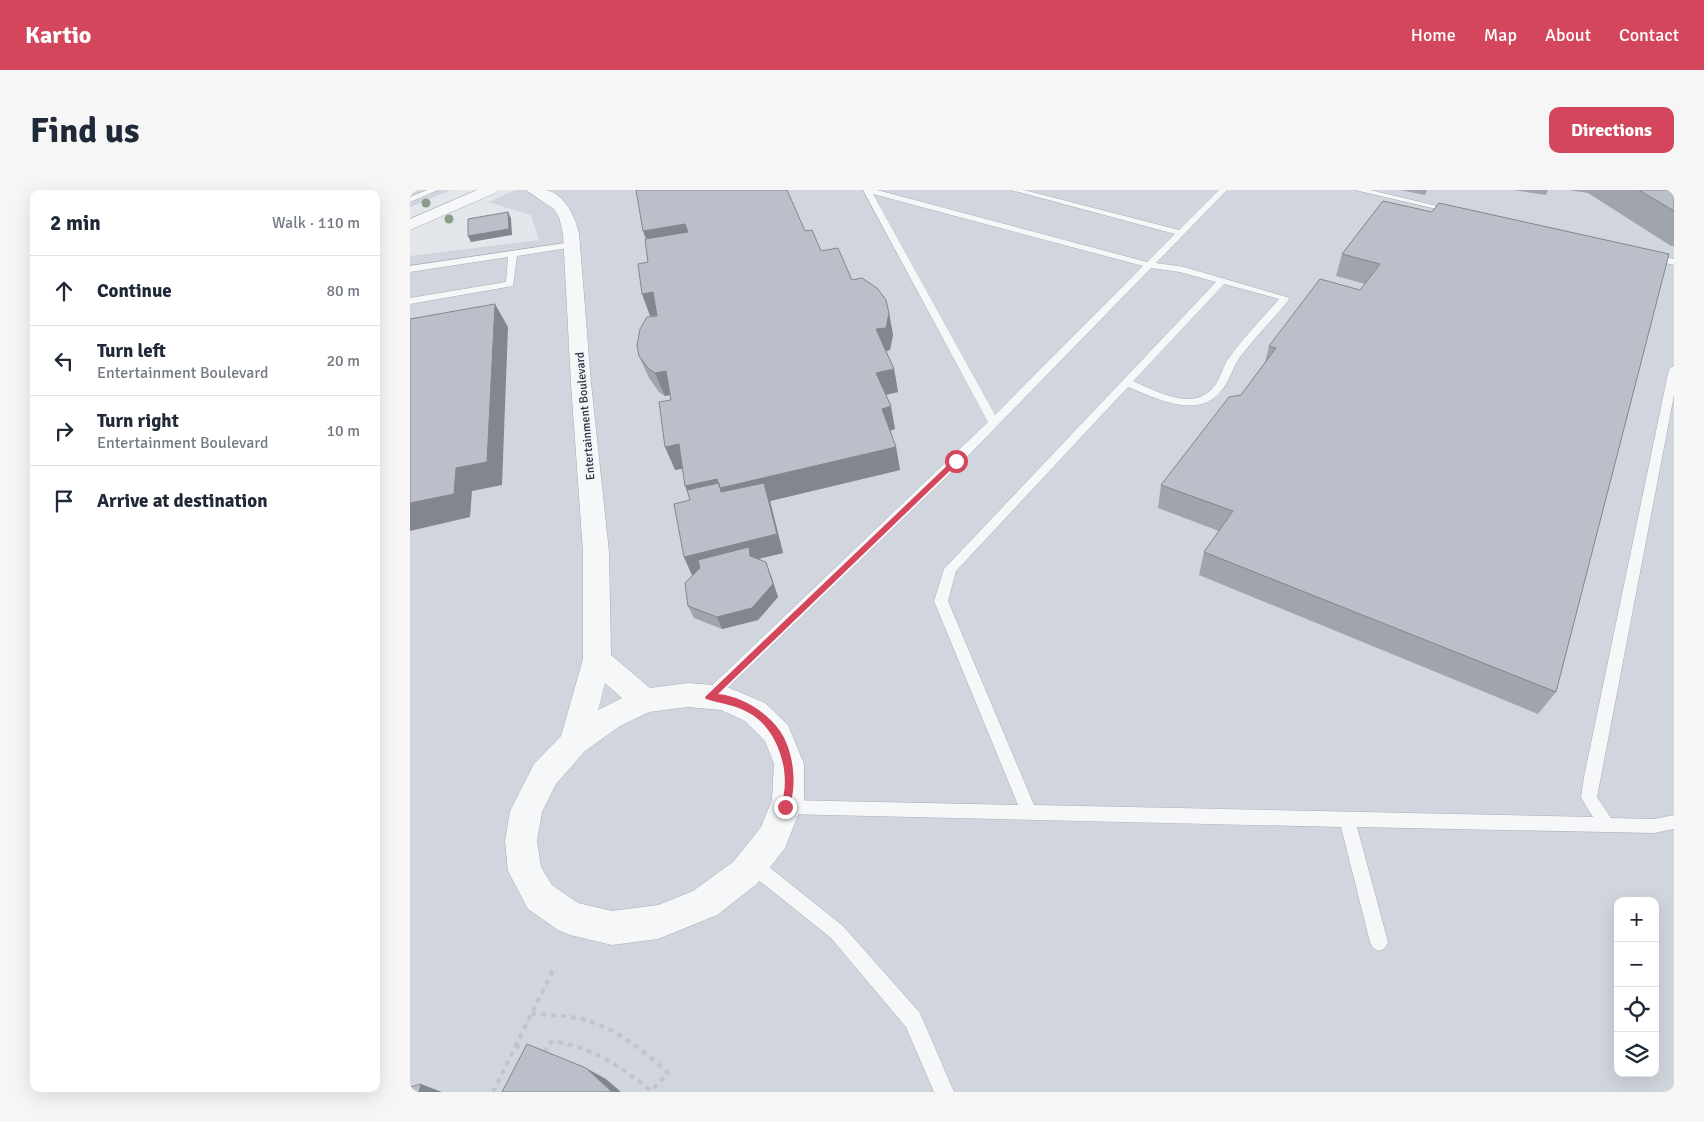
<!DOCTYPE html>
<meta charset="utf-8">
<style>
:root{--surface:#fff;--page:#f6f6f7;--text:#1f2937;--muted:#747a83;--line:#e0e1e3;--accent:#d3465c}
body{margin:0;font-family:Signika,sans-serif;background:var(--page);color:var(--text)}
.controls{position:absolute;right:15px;bottom:15px;display:grid;overflow:hidden;border-radius:10px;box-shadow:0 5px 20px #0002}
.controls button{width:45px;height:45px;display:grid;place-items:center;padding:0;border:0;border-bottom:1px solid var(--line);background:var(--surface);color:var(--text);font:25px sans-serif}
.stop{position:absolute;width:15px;height:15px;margin:-11px;border:4px solid #d3465c;border-radius:50%;background:#fff}
.stop.end{background:#d3465c;border-color:#fff;box-shadow:0 1px 5px #0008}
.list{margin:0;padding:0;list-style:none}
h2{display:flex;justify-content:space-between;align-items:center;height:65px;margin:0;padding:0 20px;font-size:21px}
h2 small{font-size:16px;font-weight:400;color:var(--muted)}
.list li{display:grid;grid-template-columns:32px 1fr auto;gap:15px;align-items:center;box-sizing:border-box;height:70px;padding:0 20px;border-top:1px solid var(--line)}
.list b{display:block;font-size:19px;white-space:nowrap}
.list p{margin:0;font-size:16px;white-space:nowrap;color:var(--muted)}
.list em{font-size:16px;font-style:normal;color:var(--muted)}
.icon{flex:none;width:28px;height:28px;fill:none;stroke:currentColor;stroke-width:2;stroke-linecap:round;stroke-linejoin:round}
.map{position:relative;flex:none;width:1264px;height:902px;overflow:hidden;border-radius:10px}
header{display:flex;align-items:center;gap:30px;box-sizing:border-box;height:70px;padding:0 25px;background:var(--accent);color:#fff}
header strong{font-size:24px}
nav{display:flex;gap:28px;margin-inline-start:auto;font-size:18px}
.intro{display:flex;align-items:center;justify-content:space-between;box-sizing:border-box;height:120px;padding:0 30px}
h1{margin:0;font-size:35px}
.button{padding:12px 22px;border-radius:10px;background:var(--accent);color:#fff;font-size:18px;font-weight:700}
main{display:flex;gap:30px;padding:0 30px}
aside{flex:1;background:var(--surface);border-radius:10px;box-shadow:0 5px 20px #0002}
.map>svg:first-child{display:block}
.built{fill:#d1d5dd;fill-rule:evenodd}
.lines{fill:none;stroke-linecap:round;stroke-linejoin:round}
.lane-casing{stroke:#a8adb6;stroke-width:1}
.street-casing{stroke:#a8adb6;stroke-width:1}
.path{stroke:#c1c4ca;stroke-width:4;stroke-dasharray:5 5;stroke-linecap:butt}
.lane{fill:#f6f7f9;fill-rule:evenodd}
.street{fill:#f6f7f9;fill-rule:evenodd}
.tree{fill:#899d88}
.wall{fill:#a0a4ad}
.shaded-wall{fill:#82868d}
.building{fill:#babfc9;stroke:#82868d}
.route{fill:#d3465c}
.labels{text-anchor:middle;stroke-width:4;stroke-linejoin:round;paint-order:stroke}
.far-street-label{font-size:12px;fill:#2a3444;stroke:#f3f5f8}
</style>
<header>
<strong>Kartio</strong>
<nav><a>Home</a><a>Map</a><a>About</a><a>Contact</a></nav>
</header>
<div class="intro"><h1>Find us</h1><a class="button">Directions</a></div>
<main>
<aside>
<h2>2 min<small>Walk · 110 m</small></h2>
<ul class="list">
<li><svg class="icon" aria-label="ahead" viewBox="0 0 24 24"><path d="M12 20V5M6 11l6-6 6 6"/></svg><div><b>Continue</b></div><em>80 m</em></li>
<li><svg class="icon" aria-label="left" viewBox="0 0 24 24"><path d="M17 20v-9H6M10 6l-5 5 5 5"/></svg><div><b>Turn left</b><p>Entertainment Boulevard</p></div><em>20 m</em></li>
<li><svg class="icon" aria-label="right" viewBox="0 0 24 24"><path d="M7 20v-9h11M14 6l5 5-5 5"/></svg><div><b>Turn right</b><p>Entertainment Boulevard</p></div><em>10 m</em></li>
<li><svg class="icon" aria-label="arrive" viewBox="0 0 24 24"><path d="M6 21V4h12l-3 4 3 4H6"/></svg><div><b>Arrive at destination</b></div></li>
</ul>
</aside>
<div class="map">
<svg width="1264" height="902" viewBox="0 0 1264 902">
<rect width="100%" height="100%" fill="#e3e6eb"/>
<path class="built" d="M0 0H41L0 17Z
M106 0H1264V902H0V66L129 50 121 25 78 12ZM1208 711H1245V883H1208Z"/>
<g class="lines">
<g class="lane-casing">
<path id="lane" d="M17 0H28L0 12V7Z
M453 0H467L737 72 765 44 601 0H614L769 40 809 0H817L746 73 774 77 880 108C864 129 845 147 830 167 822 178 820 191 811 201 788 230 745 208 718 197L546 381 538 411 624 615 1183 627 1171 608 1174 587 1259 179 1264 176V205L1187 607 1201 628 1244 629 1264 625V639L1244 643 947 637 978 752 975 758 969 761 963 758 960 752 931 637 375 624 369 622 367 617 369 612 375 610 608 615 524 411 534 379 806 92 770 82 741 78 550 274 304 511 299 513 294 511 292 507 294 503 578 232ZM463 4 733 76 585 225ZM814 94 869 109C852 129 834 147 819 168 812 177 810 191 802 199 781 221 746 201 723 191Z
M945 0H960L1048 21 1044 23Z
M162 52 166 55 165 57 107 66 103 96 0 114V108L96 92 98 67 0 82V76Z
M1240 64 1264 69V75L1237 69V65Z
M342 666 348 668 433 736 510 823 544 902H524L496 837 421 748 336 680 334 674 336 668Z"/>
</g>
<g class="street-casing">
<path id="street" d="M67 0H88L85 3 0 40V29Z
M116 0C122 0 130 0 136 0 155 4 165 27 169 43L181 193 199 362 201 465 240 498 278 493 315 496 355 513 378 535 394 574V610L375 658 347 694 307 725 248 749 202 755 160 745 148 740 118 719 98 681 95 651 100 621 124 574 151 546 173 469V362L161 193 153 43 149 27 144 19ZM195 493 212 508 188 520ZM278 517 311 520 335 531 355 551 364 574 362 610 351 637 323 672 283 701 248 715 202 721 168 713 142 695 131 677 127 651 132 622 146 594 175 561 210 536 239 522Z"/>
</g>
<path class="path" d="M121 824C136 825 152 825 167 828 202 835 232 859 258 883L241 901C211 876 181 857 142 851L134 862
M105 856 119 859
M83 902 144 778"/>
<use href="#lane" class="lane"/>
<use href="#street" class="street"/>
</g>
<g class="tree">
<circle cx="16" cy="13" r="4.5"/>
<circle cx="39" cy="29" r="4.5"/>
</g>
<path class="wall" d="M990 0H1017L1015 5Z
M1103 0H1138L1136 5Z
M1158 0H1264V56H1261L1178 3Z
M973 11 1146 502 1128 524 789 385 794 362 809 341 748 318 751 295 831 205 855 172 859 156 950 100 955 94 926 86 932 64Z
M395 41 411 61 479 123 483 145 480 160 476 161 484 179 488 202 476 205 485 239 480 241 486 257 490 280 360 311 373 363 348 369 361 385 368 407 348 430 312 439 284 428 278 416 283 385H282L274 367 280 310 272 279 265 280 260 205 255 206 249 202 239 188 229 166 247 126H240L236 49Z"/>
<path class="shaded-wall" d="M98 22 101 28 102 45 61 52 58 46Z
M275 34 282 55 241 62 233 41Z
M243 102 252 124 240 126 232 104Z
M85 114 98 137 92 295 62 301 60 327 0 341V313Z
M479 123 483 145 480 160 470 162 466 139Z
M484 179 488 202 470 206 466 183Z
M256 181 265 204 255 206 245 183Z
M481 216 485 239 476 242 472 219Z
M269 254 278 277 265 280 255 257Z
M486 257 490 280 360 311 373 363 282 385 274 367 285 319 275 296 307 289Z
M356 372 368 407 348 430 312 439 307 427Z
M176 878 196 889 211 902H202Z
M11 894 32 902H9Z"/>
<path class="building" d="M226 0H377L395 41 402 40 411 61 428 58 442 90 452 88 467 98 476 110 479 123 476 138 466 139 484 179 466 183 481 216 472 219 486 257 310 298 307 289 275 296 269 254 255 257 249 212 261 210 256 181 245 183 239 179 229 166 227 156 230 139 237 127 247 126 243 102 232 104 228 74 238 72 235 49 278 42 275 34 233 41Z
M1229 0H1264V21Z
M973 11 1022 22 1029 13 1259 64 1146 502 794 362 823 321 751 295 819 207 831 205 866 158 859 156 910 89 950 100 970 74 932 64Z
M98 22 99 39 58 46V29Z
M85 114 77 272 46 278 44 304 0 313V129Z
M309 293 311 302 354 293 367 344 274 367 264 314 280 310 277 300Z
M339 357 340 366 356 372 363 394 342 418 307 427 278 416 275 393 290 378 288 370Z
M117 854 176 878 202 902H92Z
M11 894 9 902H0V897Z"/>
<path class="route" d="M544 269 550 271 308 504C331 506 357 522 370 541 384 561 388 598 378 620H371L370 617C383 587 369 541 341 524 326 515 312 514 296 509L295 507Z"/>
<g class="labels">
<g class="far-street-label">
<text transform="translate(175 226) rotate(-95)" y="4">Entertainment Boulevard</text>
</g>
</g>
</svg>
<div class="controls">
<button>+</button>
<button>−</button>
<button><svg class="icon" aria-label="locate" viewBox="0 0 24 24"><circle cx="12" cy="12" r="6"/><path d="M12 2v4M12 18v4M2 12h4M18 12h4"/></svg></button>
<button><svg class="icon" aria-label="layers" viewBox="0 0 24 24"><path d="M12 4l9 5-9 5-9-5zM3 14l9 5 9-5"/></svg></button>
</div>
<div class="stop" style="left:546px;top:271px"></div>
<div class="stop end" style="left:375px;top:617px"></div>
</div>
</main>
